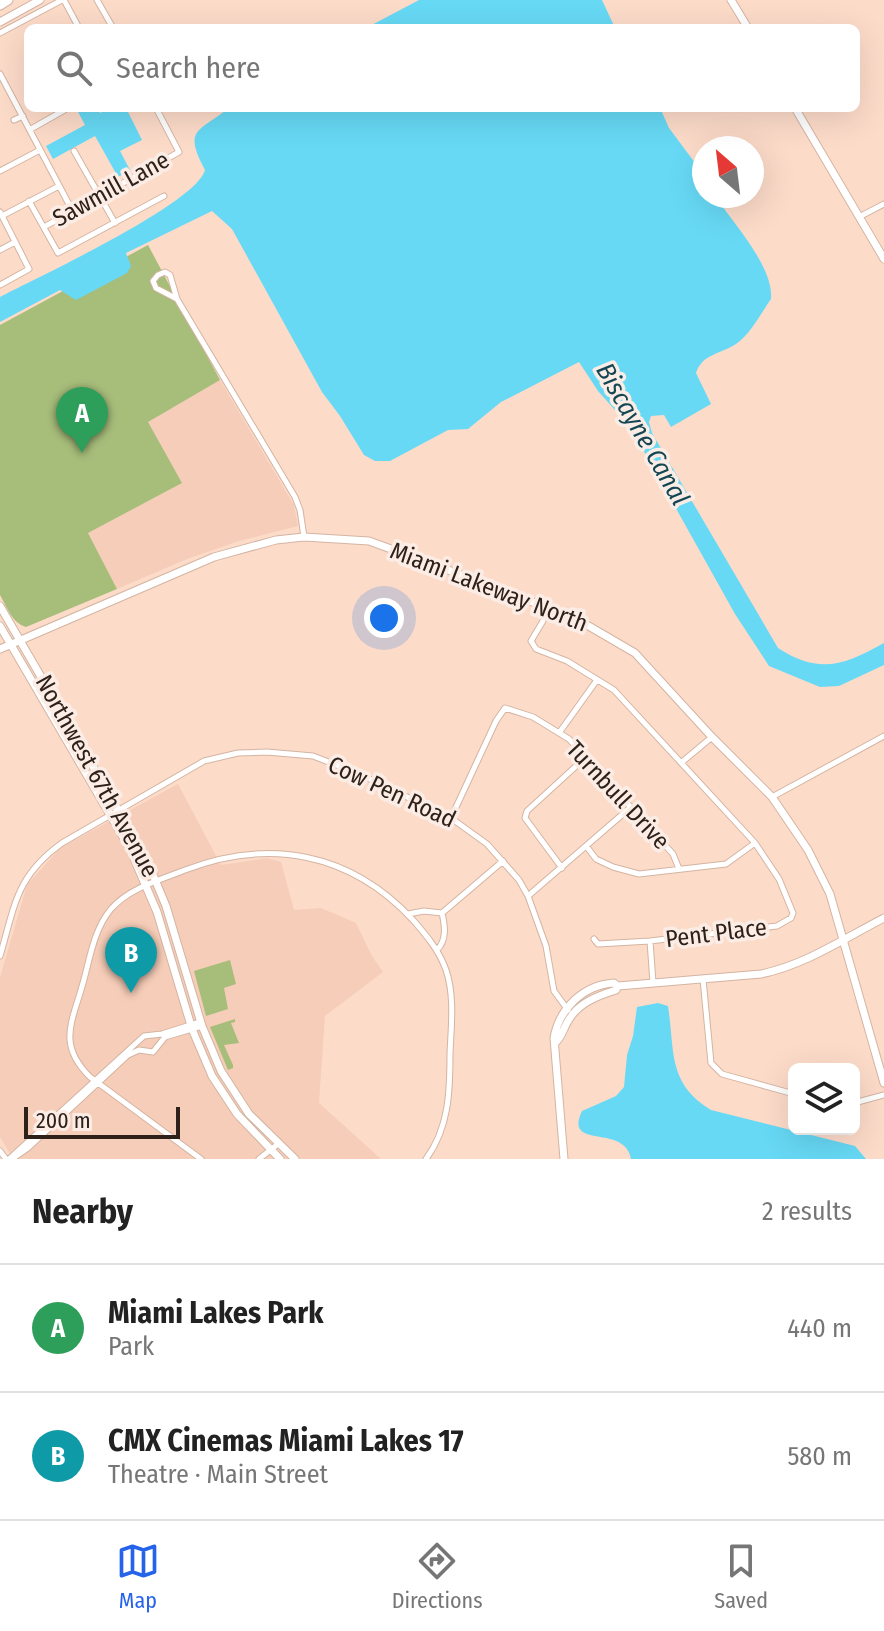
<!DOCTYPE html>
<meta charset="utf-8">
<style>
:root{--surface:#fff;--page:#f2f2f2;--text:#222;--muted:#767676;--line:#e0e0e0;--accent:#2563eb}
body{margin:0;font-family:"Fira Sans Condensed",sans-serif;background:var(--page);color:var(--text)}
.controls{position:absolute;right:24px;bottom:24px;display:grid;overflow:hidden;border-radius:12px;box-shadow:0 8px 32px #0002}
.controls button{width:72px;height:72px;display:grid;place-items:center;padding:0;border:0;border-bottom:2px solid var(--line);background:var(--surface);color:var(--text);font:40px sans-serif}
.compass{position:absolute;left:692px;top:136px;width:72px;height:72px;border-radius:50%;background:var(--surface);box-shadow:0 8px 32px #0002;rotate:332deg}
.scale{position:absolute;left:24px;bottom:20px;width:156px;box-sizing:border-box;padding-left:8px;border:4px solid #2d211a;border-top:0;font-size:22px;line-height:28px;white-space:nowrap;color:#2d211a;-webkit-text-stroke:6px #fbede5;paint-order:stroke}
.you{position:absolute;left:384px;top:618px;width:28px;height:28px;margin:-20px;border:6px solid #fff;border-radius:50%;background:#1a73e8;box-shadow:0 0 0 12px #1a73e833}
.badge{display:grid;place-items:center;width:52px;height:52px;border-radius:50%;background:var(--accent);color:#fff;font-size:26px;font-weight:700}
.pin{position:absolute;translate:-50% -66px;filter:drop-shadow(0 2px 4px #0008)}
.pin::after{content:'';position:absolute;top:42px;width:28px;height:24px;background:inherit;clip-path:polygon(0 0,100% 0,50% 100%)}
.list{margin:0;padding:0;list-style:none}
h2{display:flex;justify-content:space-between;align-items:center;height:104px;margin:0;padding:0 32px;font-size:34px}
h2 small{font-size:26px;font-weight:400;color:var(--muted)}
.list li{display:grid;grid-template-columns:52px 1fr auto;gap:24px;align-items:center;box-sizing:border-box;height:128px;padding:0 32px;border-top:2px solid var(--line)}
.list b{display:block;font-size:30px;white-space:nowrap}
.list p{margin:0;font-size:26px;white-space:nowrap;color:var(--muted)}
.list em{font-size:26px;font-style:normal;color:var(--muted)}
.icon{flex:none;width:44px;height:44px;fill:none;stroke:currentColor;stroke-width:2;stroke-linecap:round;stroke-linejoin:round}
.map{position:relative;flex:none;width:884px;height:1159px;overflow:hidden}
.search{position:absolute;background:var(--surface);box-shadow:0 8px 32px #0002;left:24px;right:24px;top:24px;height:88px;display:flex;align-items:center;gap:20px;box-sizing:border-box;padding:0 28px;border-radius:12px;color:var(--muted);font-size:30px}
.sheet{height:360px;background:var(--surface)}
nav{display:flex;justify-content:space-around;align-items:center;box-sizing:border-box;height:112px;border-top:2px solid var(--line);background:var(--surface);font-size:22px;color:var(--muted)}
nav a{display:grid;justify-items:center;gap:4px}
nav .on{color:var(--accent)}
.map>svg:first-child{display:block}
.built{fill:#f6cdb8}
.green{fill:#a7bd7a}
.water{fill:#67d9f5}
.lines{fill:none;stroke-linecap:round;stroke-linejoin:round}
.street-casing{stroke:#d4b4a2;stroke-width:7}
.secondary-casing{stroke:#d4b4a2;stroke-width:9}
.highway-casing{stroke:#d4b4a2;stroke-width:11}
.street{stroke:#fff;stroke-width:5}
.secondary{stroke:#fff;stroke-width:7}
.highway{stroke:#fff;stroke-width:9}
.labels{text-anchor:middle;stroke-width:7;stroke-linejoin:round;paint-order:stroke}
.street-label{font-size:24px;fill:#2d211a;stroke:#fbede5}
.water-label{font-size:26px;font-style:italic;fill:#144753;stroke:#fbede5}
</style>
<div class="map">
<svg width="884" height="1159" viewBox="0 0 884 1159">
<rect width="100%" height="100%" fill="#fddbc9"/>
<path class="built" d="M220 380 294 505 298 526 239 541 187 559 117 589 88 533 182 483 147 422Z
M178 784 221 865 267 858 281 862 294 910 321 908 356 923 372 956 383 972 325 1016 319 1103 381 1159H13L0 1137V977L27 885 60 848Z"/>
<path class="green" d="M148 245 220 380 148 422 182 483 88 533 117 589 26 627C12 623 7 607 0 595V325Z
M230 960 236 984 224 988 228 1009 206 1016 194 971Z
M235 1019V1022L231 1023 239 1043 224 1045 233 1065V1068L228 1070 210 1027Z"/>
<path class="water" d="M419 0H602L615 28H366Z
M76 108H97L100 113 110 108H126L142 140 120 151 130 170 118 177 95 136 53 159 46 146 85 125Z
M229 108H660L669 128 704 175V196H715C733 223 774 267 771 299 761 313 751 334 736 344 721 354 702 354 696 373L711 404 671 427 664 415 651 416 649 422 652 433 778 648C820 675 844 665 884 643V665L839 686 820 687 769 666 735 614 631 428 598 391 579 362 501 402 468 429 448 430 390 461H375L364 455 340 416 322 392 232 229 212 211 126 253 131 266 127 273 76 300 60 290 0 322V297C36 278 196 204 205 170 183 129 198 132 229 108Z
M658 1003 668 1006C675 1051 667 1083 711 1110L855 1146 866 1159H631C625 1123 563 1151 582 1111L616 1096 624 1087 627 1055 633 1036 637 1007Z"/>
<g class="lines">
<g class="street-casing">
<path id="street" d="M64 0 79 28
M97 0 113 28
M0 33 62 0
M0 74 72 210
M14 120 23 116
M31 129 68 108
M74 151 115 223
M0 171 40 150
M29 201 58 253 164 196
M0 212 29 269 0 285
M2 216 59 186
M859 217 884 204
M44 227 179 152 156 108
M0 250 15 242
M177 299 156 288 153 281 158 275 165 272 170 275 177 299 295 497 300 510 304 537
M546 607 543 621 531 641 536 649 567 661 614 690 755 843 779 879 793 913 791 918 777 926 650 941 598 944 594 939
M559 733 597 680
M682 762 712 737
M772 797 884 736
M451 818 496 721 505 708 533 717 569 739 673 854 679 869
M587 847 596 859 613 867 639 874 726 864 755 843
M562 868 525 818 527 811 586 757
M528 896 631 807
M408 914 424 911 442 913 503 861
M650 941 653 983
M437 950C447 940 445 926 442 913
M0 956C15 905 16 876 62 843L204 761 238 753 267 752 313 756 357 773 451 818 487 844 519 880 528 896 546 946 554 991 568 1010
M703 979 711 1063 722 1074 794 1094
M854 1103 884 1095
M0 1151 6 1159
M9 1159 144 1036 162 1034 200 1022
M12 1159 28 1148 128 1055 139 1050 153 1052 165 1037 202 1026
M201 1159 90 1077C57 1044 72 1023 83 983 90 958 94 929 111 909 129 888 160 880 185 870 269 838 350 852 413 920 426 935 439 950 446 970 455 996 451 1027 450 1054 450 1091 449 1128 426 1159
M259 1159 278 1144"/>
</g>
<g class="secondary-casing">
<path id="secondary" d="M731 0 748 28
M0 22 40 0
M795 108 884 259
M0 606 146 858 166 906 202 1026 221 1071 249 1114 295 1159
M0 626 130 849 157 912 192 1029 212 1076 237 1114 280 1159
M0 649 214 557 276 540 304 537 369 541 427 562 575 618 635 653 645 664 712 737 772 797 808 850 830 894 884 1083
M555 1043C562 1037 563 1029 568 1021 578 1003 597 996 616 990L618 986
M564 1159 554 1038C559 1009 583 985 614 983L618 986 761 974C805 965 843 939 884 918"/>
</g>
<g class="highway-casing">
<path id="highway" d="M0 5 8 0"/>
</g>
<use href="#street" class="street"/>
<use href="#secondary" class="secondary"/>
<use href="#highway" class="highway"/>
</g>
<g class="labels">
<g class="street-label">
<text transform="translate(111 189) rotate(-29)" y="8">Sawmill Lane</text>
<text transform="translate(489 587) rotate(21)" y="8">Miami Lakeway North</text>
<text transform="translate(97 776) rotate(61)" y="8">Northwest 67th Avenue</text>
<text transform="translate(392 792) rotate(25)" y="8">Cow Pen Road</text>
<text transform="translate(618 795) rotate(47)" y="8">Turnbull Drive</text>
<text transform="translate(716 933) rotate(-7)" y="8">Pent Place</text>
</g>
<g class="water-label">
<text transform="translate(643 434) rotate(60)" y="9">Biscayne Canal</text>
</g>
</g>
</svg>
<div class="controls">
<button><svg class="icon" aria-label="layers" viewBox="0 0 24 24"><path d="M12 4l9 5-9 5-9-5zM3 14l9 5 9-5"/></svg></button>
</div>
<svg class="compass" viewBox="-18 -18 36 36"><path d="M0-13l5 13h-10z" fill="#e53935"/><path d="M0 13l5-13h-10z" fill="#767676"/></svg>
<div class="scale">200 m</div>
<div class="you"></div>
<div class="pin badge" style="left:82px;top:453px;background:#2e9e5b">A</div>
<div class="pin badge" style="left:131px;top:993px;background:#0f9aa8">B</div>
<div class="search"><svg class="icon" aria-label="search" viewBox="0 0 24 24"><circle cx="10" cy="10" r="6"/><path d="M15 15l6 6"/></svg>Search here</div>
</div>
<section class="sheet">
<h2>Nearby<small>2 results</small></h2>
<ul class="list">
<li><span class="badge" style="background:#2e9e5b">A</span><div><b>Miami Lakes Park</b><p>Park</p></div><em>440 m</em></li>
<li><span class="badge" style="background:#0f9aa8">B</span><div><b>CMX Cinemas Miami Lakes 17</b><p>Theatre · Main Street</p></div><em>580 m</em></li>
</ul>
</section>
<nav>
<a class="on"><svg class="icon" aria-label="map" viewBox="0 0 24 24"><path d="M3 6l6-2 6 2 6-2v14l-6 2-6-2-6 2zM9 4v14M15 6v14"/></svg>Map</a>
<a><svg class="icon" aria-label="directions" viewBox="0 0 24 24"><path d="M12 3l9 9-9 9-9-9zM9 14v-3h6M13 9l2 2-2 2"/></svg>Directions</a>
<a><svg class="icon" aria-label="saved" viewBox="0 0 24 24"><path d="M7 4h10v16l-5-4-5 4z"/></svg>Saved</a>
</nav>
